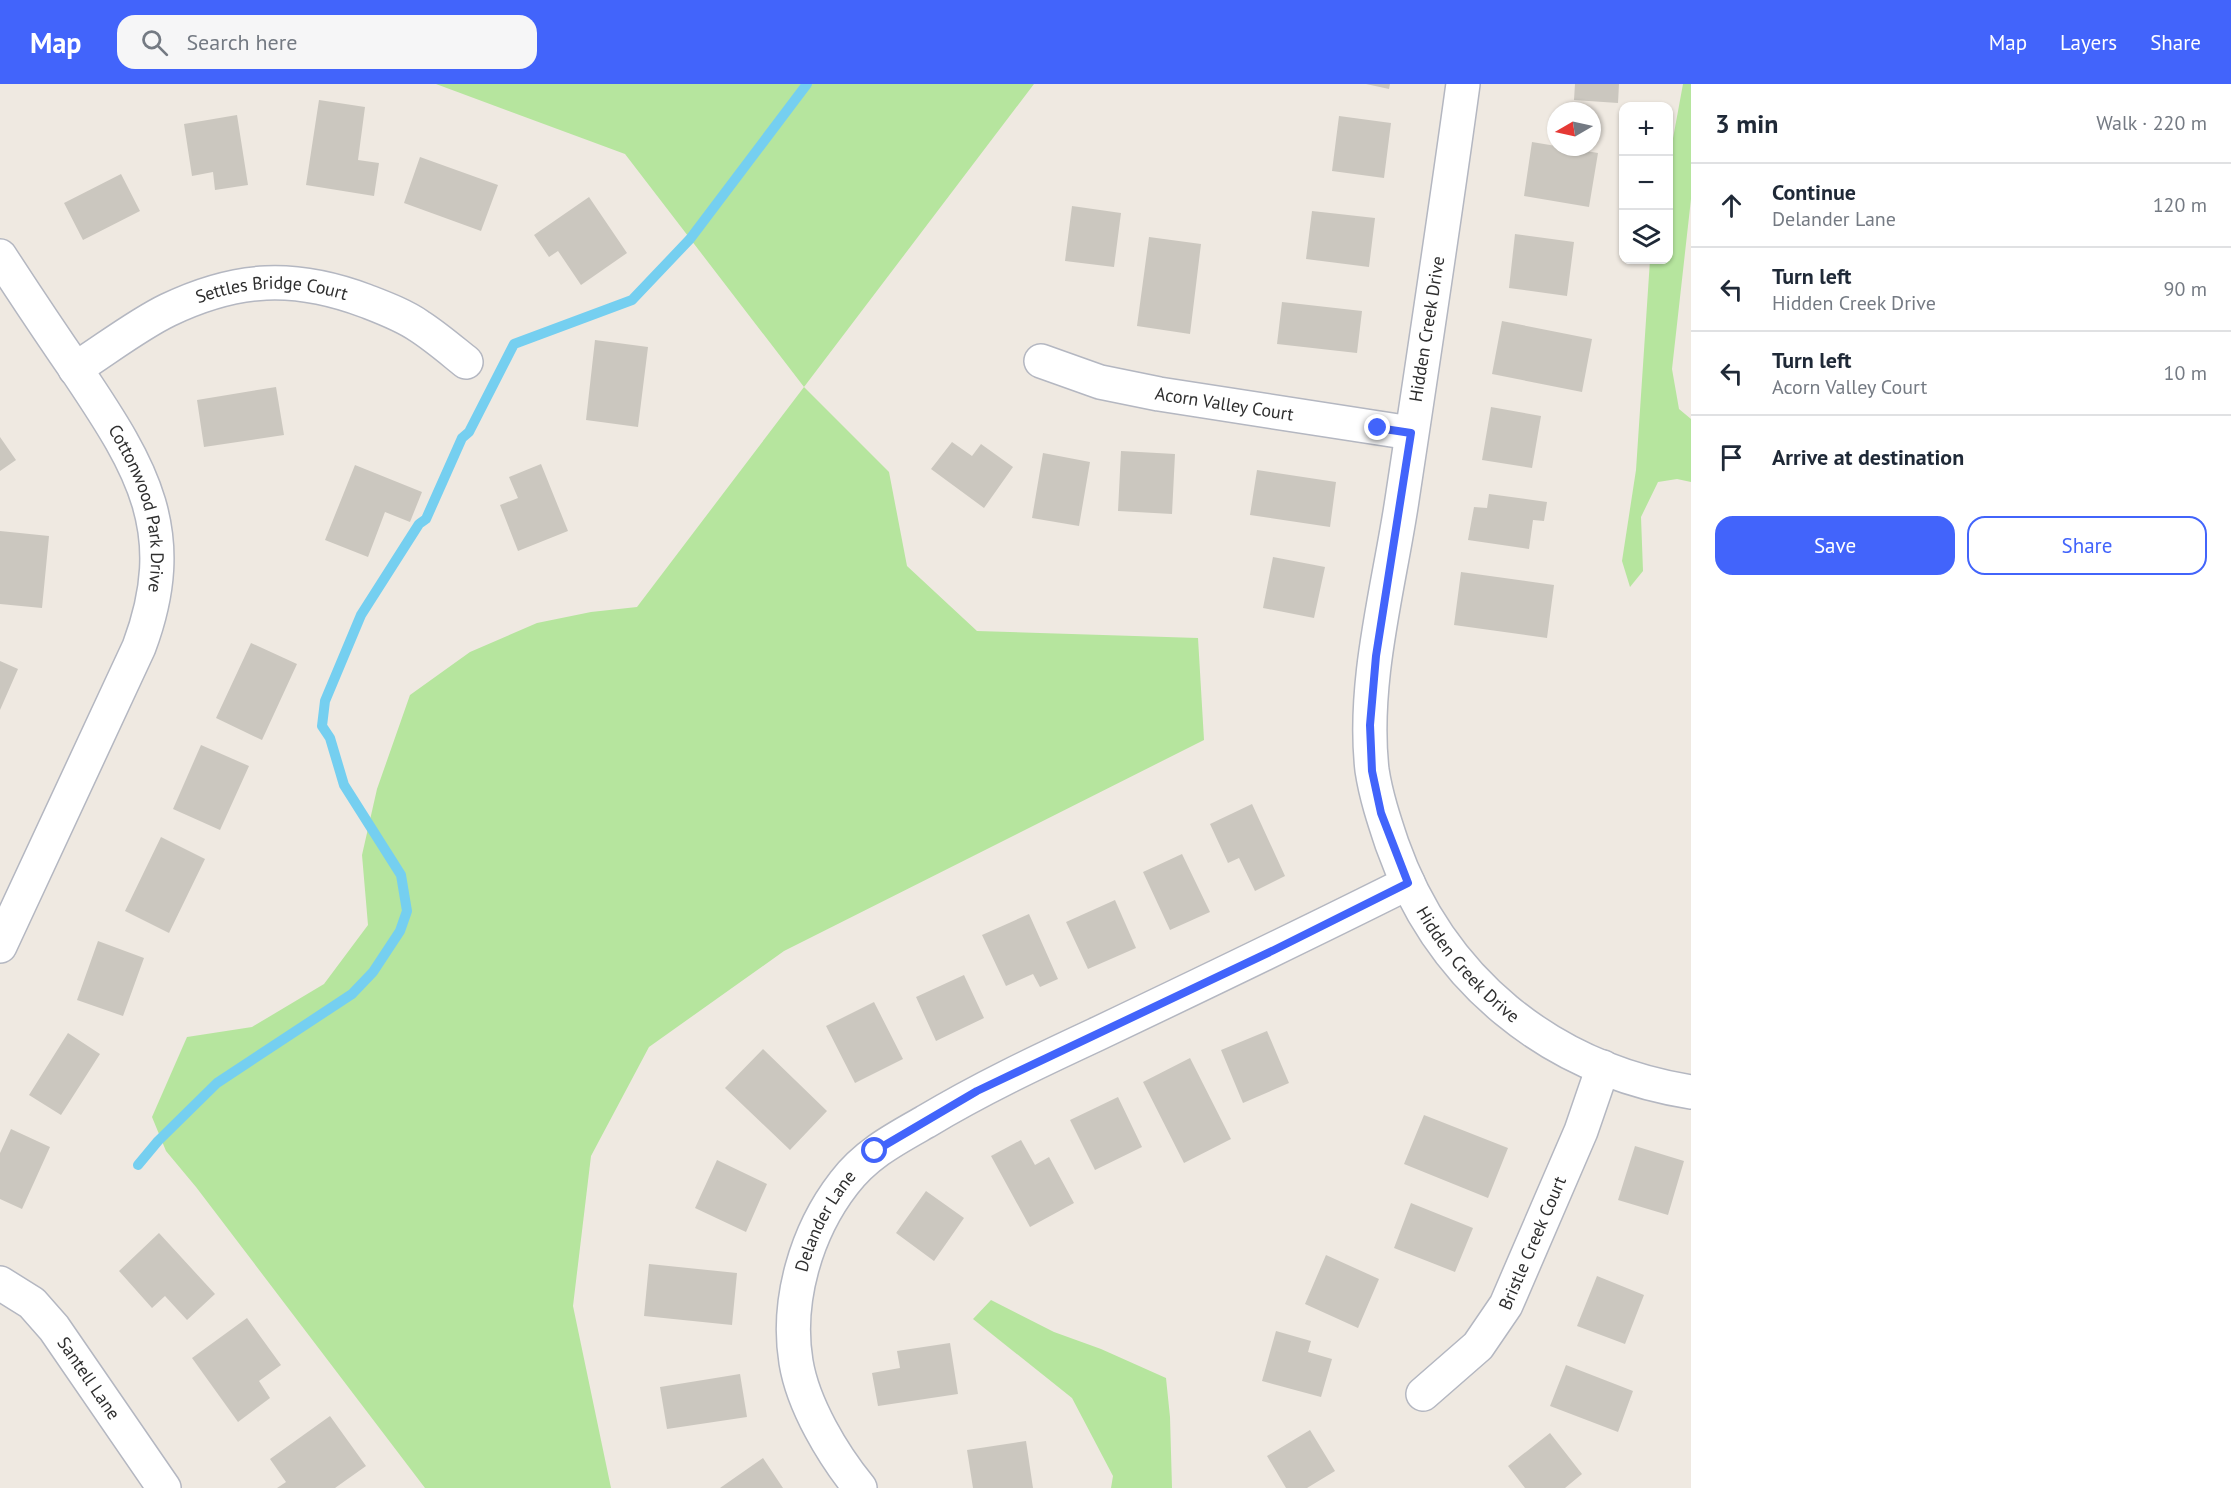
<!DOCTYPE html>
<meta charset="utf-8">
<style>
:root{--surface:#fff;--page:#f6f6f7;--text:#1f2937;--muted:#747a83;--line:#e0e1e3;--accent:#4264fb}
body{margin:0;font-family:"PT Sans",sans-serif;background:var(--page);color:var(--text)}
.controls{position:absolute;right:18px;top:18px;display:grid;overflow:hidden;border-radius:12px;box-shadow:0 2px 4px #0004}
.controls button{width:54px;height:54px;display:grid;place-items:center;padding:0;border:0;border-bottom:2px solid var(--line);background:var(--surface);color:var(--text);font:30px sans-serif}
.compass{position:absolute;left:1547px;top:18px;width:54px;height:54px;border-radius:50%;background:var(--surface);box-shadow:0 2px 4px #0004;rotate:261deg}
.stop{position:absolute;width:18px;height:18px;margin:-14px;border:4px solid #4264fb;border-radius:50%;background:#fff}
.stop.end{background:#4264fb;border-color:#fff;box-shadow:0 2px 6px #0008}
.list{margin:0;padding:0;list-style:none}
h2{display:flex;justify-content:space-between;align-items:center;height:78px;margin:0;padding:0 24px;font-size:26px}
h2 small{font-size:20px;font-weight:400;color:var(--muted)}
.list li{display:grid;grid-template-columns:39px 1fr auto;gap:18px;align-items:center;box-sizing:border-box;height:84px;padding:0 24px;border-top:2px solid var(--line)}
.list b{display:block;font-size:22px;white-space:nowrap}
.list p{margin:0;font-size:20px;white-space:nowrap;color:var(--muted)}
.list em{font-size:20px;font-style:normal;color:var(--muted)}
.actions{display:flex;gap:12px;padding:18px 24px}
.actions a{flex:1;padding:14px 0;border:2px solid var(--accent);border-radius:18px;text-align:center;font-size:21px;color:var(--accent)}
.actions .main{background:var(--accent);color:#fff}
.icon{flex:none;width:33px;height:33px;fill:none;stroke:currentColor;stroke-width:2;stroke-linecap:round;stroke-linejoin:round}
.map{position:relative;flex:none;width:1691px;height:1404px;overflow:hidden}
header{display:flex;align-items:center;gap:36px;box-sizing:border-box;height:84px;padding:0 30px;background:var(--accent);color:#fff}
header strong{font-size:28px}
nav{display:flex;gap:33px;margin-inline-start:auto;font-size:21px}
.search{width:420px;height:54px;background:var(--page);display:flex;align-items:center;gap:15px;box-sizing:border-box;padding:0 21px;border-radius:18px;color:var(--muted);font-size:22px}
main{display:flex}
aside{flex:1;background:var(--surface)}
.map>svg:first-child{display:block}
.green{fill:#b6e59e}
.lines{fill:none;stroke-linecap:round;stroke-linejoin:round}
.stream{stroke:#75cff0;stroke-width:10}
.building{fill:#cbc7bf}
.minor-casing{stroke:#b4b7c1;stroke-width:36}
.minor{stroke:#fff;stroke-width:33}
.route{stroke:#4264fb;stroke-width:8}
.labels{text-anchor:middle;stroke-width:6;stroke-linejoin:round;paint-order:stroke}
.street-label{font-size:18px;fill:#2e2e2e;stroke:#fff}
</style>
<header>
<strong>Map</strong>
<div class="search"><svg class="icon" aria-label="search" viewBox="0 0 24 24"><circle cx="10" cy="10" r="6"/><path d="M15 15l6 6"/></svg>Search here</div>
<nav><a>Map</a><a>Layers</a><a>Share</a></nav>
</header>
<main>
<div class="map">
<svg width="1691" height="1404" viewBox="0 0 1691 1404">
<rect width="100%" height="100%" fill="#efe9e1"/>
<path class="green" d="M436 0H1034L804 303 889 388 907 482 977 547 1198 554 1204 656 784 867 649 963 591 1072 573 1222 611 1404H425L196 1103 166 1067 152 1033 187 953 252 943 324 900 368 841 362 771 377 705 410 611 470 568 537 539 591 528 637 523 804 303 625 70Z
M1683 0H1691V115L1672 285 1679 325 1691 335V398L1677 395 1658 398 1641 433 1643 487 1630 503 1622 477 1636 386 1650 176H1668L1669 76Z
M991 1216 1054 1248 1101 1265 1166 1294 1170 1333 1172 1404H1111L1113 1392 1072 1314 973 1235Z"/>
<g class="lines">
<path class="stream" d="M138 1081 158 1057 217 999 352 910 373 888 400 847 407 827 401 791 344 701 330 654 322 642 325 617 361 531 419 440 426 435 462 354 469 348 514 260 632 216 690 155 807 0"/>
</g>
<path class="building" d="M1366 0H1390L1389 5Z
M1575 0H1619L1618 19 1574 16Z
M319 16 365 23 358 76 379 79 374 112 306 101Z
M237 31 248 101 215 106 213 88 192 92 184 40Z
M1339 32 1391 39 1384 94 1332 87Z
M1532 58 1598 69 1589 123 1524 112Z
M420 73 498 101 481 147 404 119Z
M121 90 140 127 83 156 64 119Z
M589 113 627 169 581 201 558 167 549 173 534 151Z
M1072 122 1121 129 1114 183 1065 177Z
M1312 127 1375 134 1369 183 1306 175Z
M1515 150 1574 158 1567 212 1509 204Z
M1149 153 1201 160 1190 250 1137 242Z
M1282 218 1362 227 1357 269 1277 260Z
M1502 237 1592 255 1582 308 1492 290Z
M595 256 648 263 638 343 586 336Z
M276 303 284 351 204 363 197 316Z
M1491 323 1541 332 1532 384 1482 376Z
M0 353 16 376 0 387Z
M952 358 972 372 981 360 1013 383 984 424 931 385Z
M1121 367 1175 370 1172 430 1118 427Z
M1043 369 1090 378 1079 442 1032 434Z
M541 380 568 447 518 467 500 421 518 414 509 393Z
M355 381 422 408 410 438 385 428 368 473 325 456Z
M1257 386 1336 398 1330 443 1250 431Z
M1489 410 1547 418 1544 437 1533 436 1529 465 1468 456 1474 423 1487 424Z
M0 447 49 452 42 524 0 520Z
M1273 473 1325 483 1314 534 1263 524Z
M1461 488 1554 501 1547 554 1454 541Z
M251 559 297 580 262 656 216 634Z
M0 577 18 585 0 626Z
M201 661 249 682 220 746 173 725Z
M1252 720 1285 792 1255 807 1239 774 1228 779 1210 740Z
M161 753 205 775 169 849 125 827Z
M1182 770 1210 828 1170 846 1143 788Z
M1115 816 1136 864 1088 885 1066 838Z
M1029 830 1058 895 1040 903 1033 890 1006 902 982 851Z
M98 857 144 874 123 932 77 916Z
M964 891 984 934 936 957 916 913Z
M874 918 903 975 855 999 826 942Z
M1267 947 1289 999 1243 1019 1221 966Z
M68 949 100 970 61 1031 29 1011Z
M763 965 827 1027 790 1066 725 1004Z
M1190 974 1231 1055 1184 1079 1143 998Z
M1118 1013 1142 1063 1095 1086 1070 1036Z
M1424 1031 1508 1064 1488 1114 1404 1080Z
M11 1045 50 1063 22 1125 0 1115V1069Z
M1021 1056 1035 1081 1049 1073 1074 1119 1030 1143 991 1072Z
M1635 1062 1684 1077 1668 1131 1618 1116Z
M717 1076 767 1100 746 1148 695 1124Z
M926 1107 964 1134 934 1177 896 1149Z
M1411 1119 1473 1144 1455 1188 1394 1164Z
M159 1149 215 1210 187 1236 165 1212 152 1224 119 1187Z
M1326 1171 1379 1195 1358 1244 1305 1220Z
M649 1180 737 1189 732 1241 644 1232Z
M1597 1192 1644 1211 1625 1260 1577 1242Z
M247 1234 281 1281 259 1297 270 1314 238 1338 192 1274Z
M1276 1247 1311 1257 1308 1268 1332 1275 1321 1313 1262 1297Z
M950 1259 958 1310 878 1322 872 1289 900 1284 897 1267Z
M1566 1281 1633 1307 1618 1348 1550 1322Z
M740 1290 747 1333 667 1345 660 1303Z
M330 1332 366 1382 335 1404H277L286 1398 270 1375Z
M1310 1346 1335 1387 1307 1404H1286L1267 1372Z
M1550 1349 1582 1390 1565 1404H1525L1508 1382Z
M1026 1357 1033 1404H973L967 1366Z
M763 1374 783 1404H720Z"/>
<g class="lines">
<g class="minor-casing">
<g id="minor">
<path id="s1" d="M1463 0C1444 139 1423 277 1402 416 1389 503 1362 598 1372 686 1376 712 1384 736 1392 760 1440 896 1549 985 1691 1008"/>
<path id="s2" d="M0 172C26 212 52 251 79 290 142 384 182 448 139 563L0 862"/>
<path id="s3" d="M1041 277 1100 298 1159 310 1411 349"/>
<path id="s4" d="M75 285C105 266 137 241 168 226 237 193 294 190 366 217 384 224 403 231 419 242 436 253 451 266 466 278"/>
<path id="s5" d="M0 1199 32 1219 54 1244 164 1404"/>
<path id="s6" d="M1423 1310 1478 1262 1506 1221 1581 1047 1603 983"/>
<path id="s7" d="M860 1404C833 1371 803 1321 796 1278 786 1217 806 1148 844 1099 866 1070 895 1055 925 1038 980 1005 1037 978 1095 951 1200 901 1304 851 1408 799"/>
</g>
</g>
<use href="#minor" class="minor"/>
</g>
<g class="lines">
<path class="route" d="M875 1067 977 1007 1274 866 1408 799 1381 729 1372 687 1370 641 1376 572 1411 349 1378 344"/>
</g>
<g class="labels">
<g class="street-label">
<text dy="6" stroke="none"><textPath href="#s4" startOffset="218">Settles Bridge Court</textPath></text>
<text transform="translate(1427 245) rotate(-81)" y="6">Hidden Creek Drive</text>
<text dy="6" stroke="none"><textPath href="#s3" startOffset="189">Acorn Valley Court</textPath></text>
<text dy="6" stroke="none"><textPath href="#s2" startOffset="292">Cottonwood Park Drive</textPath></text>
<text dy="6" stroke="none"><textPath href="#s1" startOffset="914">Hidden Creek Drive</textPath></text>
<text dy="6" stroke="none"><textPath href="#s7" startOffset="290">Delander Lane</textPath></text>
<text dy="6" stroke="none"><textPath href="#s6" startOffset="190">Bristle Creek Court</textPath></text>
<text dy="6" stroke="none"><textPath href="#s5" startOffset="132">Santell Lane</textPath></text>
</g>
</g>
</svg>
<div class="controls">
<button>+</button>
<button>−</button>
<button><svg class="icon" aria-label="layers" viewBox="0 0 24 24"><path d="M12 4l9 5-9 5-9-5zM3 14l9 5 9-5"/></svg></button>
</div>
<svg class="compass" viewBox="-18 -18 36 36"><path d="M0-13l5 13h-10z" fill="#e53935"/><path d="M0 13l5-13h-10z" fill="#747a83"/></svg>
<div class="stop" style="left:875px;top:1067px"></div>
<div class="stop end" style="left:1378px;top:344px"></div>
</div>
<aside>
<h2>3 min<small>Walk · 220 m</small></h2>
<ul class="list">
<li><svg class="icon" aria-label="ahead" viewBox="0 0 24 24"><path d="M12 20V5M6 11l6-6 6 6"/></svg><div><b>Continue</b><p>Delander Lane</p></div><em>120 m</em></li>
<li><svg class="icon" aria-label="left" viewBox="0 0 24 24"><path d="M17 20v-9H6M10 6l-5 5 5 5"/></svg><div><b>Turn left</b><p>Hidden Creek Drive</p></div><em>90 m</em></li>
<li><svg class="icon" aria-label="left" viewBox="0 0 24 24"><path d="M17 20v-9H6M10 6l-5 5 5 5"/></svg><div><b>Turn left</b><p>Acorn Valley Court</p></div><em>10 m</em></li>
<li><svg class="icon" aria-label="arrive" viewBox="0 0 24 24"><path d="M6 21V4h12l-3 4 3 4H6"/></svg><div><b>Arrive at destination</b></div></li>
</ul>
<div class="actions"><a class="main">Save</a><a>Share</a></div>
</aside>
</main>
